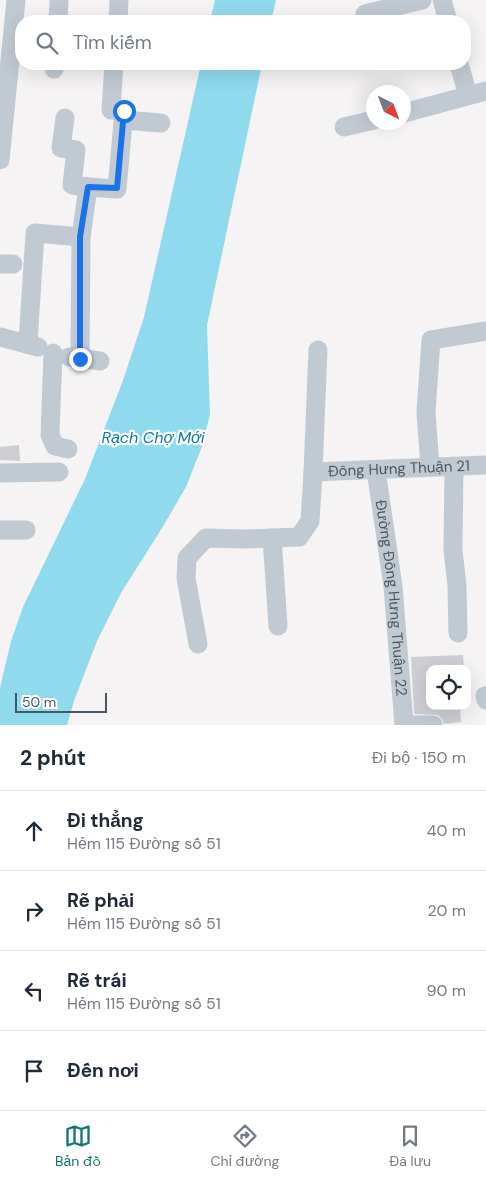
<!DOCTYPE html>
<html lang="vi">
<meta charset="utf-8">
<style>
:root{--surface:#fff;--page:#f2f2f3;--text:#1f2937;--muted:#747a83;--line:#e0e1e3;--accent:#0f766e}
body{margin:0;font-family:"DM Sans",sans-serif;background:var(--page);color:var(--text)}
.controls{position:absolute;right:15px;bottom:15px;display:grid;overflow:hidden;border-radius:10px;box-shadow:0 5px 20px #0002}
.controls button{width:45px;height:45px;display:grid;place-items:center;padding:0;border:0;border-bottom:1px solid var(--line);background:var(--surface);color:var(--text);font:25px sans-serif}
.compass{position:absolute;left:366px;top:85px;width:45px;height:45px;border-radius:50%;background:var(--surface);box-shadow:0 5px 20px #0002;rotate:138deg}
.scale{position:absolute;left:15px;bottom:12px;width:92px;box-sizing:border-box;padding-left:5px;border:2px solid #4a5661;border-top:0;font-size:14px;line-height:18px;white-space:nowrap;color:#4a5661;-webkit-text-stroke:4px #fff;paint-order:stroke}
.stop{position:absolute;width:15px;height:15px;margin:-11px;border:4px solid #1a73e8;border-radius:50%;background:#fff}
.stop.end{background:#1a73e8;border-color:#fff;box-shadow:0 1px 5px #0008}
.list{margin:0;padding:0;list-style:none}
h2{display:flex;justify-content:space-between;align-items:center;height:65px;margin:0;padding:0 20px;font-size:21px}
h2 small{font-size:16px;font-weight:400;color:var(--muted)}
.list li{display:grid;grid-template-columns:32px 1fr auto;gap:15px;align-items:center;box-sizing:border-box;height:80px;padding:0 20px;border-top:1px solid var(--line)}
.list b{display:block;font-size:19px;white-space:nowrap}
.list p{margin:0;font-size:16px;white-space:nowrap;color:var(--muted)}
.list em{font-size:16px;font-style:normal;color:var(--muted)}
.icon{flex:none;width:28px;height:28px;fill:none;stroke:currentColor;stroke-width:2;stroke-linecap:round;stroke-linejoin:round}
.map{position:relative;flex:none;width:486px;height:725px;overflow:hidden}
.search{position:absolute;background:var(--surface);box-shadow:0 5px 20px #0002;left:15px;right:15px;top:15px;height:55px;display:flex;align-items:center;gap:12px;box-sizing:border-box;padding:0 18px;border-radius:20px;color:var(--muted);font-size:19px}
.sheet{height:385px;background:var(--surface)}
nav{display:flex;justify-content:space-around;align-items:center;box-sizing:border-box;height:70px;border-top:1px solid var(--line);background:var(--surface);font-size:14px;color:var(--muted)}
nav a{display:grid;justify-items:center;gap:2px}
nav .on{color:var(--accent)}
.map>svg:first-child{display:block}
.water{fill:#90daee}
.building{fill:#cdcfd5}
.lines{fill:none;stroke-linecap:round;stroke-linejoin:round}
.minor{stroke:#c1cad2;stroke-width:19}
.route{stroke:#1a73e8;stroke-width:6}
.labels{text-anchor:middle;stroke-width:4.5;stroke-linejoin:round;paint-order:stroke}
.street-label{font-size:15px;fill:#4a5661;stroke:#fff}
.water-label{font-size:16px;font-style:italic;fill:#0c7c9b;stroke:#fff}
</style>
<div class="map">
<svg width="486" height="725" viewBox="0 0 486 725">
<rect width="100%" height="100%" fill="#f5f3f3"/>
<path class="water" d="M215 0H276L271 21H210Z
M201 64H262L207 325 210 415 201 449 186 487 162 528 121 593 97 641 74 701 67 725H0V688L11 641 23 607 85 479 122 383 144 317Z"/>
<path class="building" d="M19 445 20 461 0 460V447Z
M463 655 464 669H430V706H460L461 722 444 724 442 719 438 715 414 714 411 657Z"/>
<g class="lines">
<g class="minor">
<path d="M442 0 448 21"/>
<path d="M365 14 422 0"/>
<path d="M58 21 59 0"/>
<path d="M118 21 119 0"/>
<path d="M459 64 468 95"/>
<path d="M54 69 55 64"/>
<path d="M404 113 486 91"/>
<path d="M65 118 61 148 76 150 72 185 88 187"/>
<path d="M124 120 161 123"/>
<path d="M344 127 374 120"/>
<path d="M0 160 16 0"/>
<path d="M0 264H13"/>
<path d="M0 337 38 347"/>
<path d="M28 343 35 233 81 237"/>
<path id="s1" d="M318 350 313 472 486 465"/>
<path d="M53 353 50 435 55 446 68 449"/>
<path d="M69 357 100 361"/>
<path d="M80 359 81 237 88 187 117 189 124 111 111 110 114 64"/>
<path d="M454 466 453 550 457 586 458 633"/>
<path d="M430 467 426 412 431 340 486 331"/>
<path id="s2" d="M376 470 393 586 404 725"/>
<path d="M0 473 59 472"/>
<path d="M0 530H26"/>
<path d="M272 538 278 626"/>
<path d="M198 644 186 578 187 558 206 538 244 539 299 537 310 521 313 472"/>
<path d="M485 696 486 700"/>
<path d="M404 725H433"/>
</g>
</g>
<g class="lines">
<path class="route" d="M80 359V237L88 187 117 188 124 111"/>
</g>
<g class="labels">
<g class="street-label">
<text dy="5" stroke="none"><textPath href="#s1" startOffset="208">Đông Hưng Thuận 21</textPath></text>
<text dy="5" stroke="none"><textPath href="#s2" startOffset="129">Đường Đông Hưng Thuận 22</textPath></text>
</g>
<g class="water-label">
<text x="153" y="443">Rạch Chợ Mới</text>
</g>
</g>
</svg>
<div class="controls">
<button><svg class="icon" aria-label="locate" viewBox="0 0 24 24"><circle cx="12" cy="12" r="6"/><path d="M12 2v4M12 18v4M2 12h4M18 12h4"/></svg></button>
</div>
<svg class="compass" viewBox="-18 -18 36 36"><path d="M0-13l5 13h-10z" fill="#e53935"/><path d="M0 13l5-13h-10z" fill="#747a83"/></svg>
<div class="scale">50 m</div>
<div class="stop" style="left:124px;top:111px"></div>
<div class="stop end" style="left:80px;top:359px"></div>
<div class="search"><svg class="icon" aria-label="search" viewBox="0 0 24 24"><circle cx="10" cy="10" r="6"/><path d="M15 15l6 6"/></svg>Tìm kiếm</div>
</div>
<section class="sheet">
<h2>2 phút<small>Đi bộ · 150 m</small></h2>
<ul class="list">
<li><svg class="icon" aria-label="ahead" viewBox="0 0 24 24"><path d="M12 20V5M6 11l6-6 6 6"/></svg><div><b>Đi thẳng</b><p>Hẻm 115 Đường số 51</p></div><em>40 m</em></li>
<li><svg class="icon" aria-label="right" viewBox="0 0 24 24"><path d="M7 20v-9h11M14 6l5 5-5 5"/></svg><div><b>Rẽ phải</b><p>Hẻm 115 Đường số 51</p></div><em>20 m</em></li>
<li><svg class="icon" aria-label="left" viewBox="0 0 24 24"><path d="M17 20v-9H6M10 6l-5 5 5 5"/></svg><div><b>Rẽ trái</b><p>Hẻm 115 Đường số 51</p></div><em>90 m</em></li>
<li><svg class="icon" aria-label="arrive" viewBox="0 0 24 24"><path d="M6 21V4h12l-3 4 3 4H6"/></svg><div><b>Đến nơi</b></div></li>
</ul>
</section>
<nav>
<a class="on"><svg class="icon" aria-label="map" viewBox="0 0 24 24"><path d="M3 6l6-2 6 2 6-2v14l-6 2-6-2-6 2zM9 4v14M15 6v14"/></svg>Bản đồ</a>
<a><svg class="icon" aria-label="directions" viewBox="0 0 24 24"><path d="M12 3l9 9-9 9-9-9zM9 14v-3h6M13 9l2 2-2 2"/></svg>Chỉ đường</a>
<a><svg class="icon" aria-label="saved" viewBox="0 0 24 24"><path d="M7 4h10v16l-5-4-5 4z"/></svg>Đã lưu</a>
</nav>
